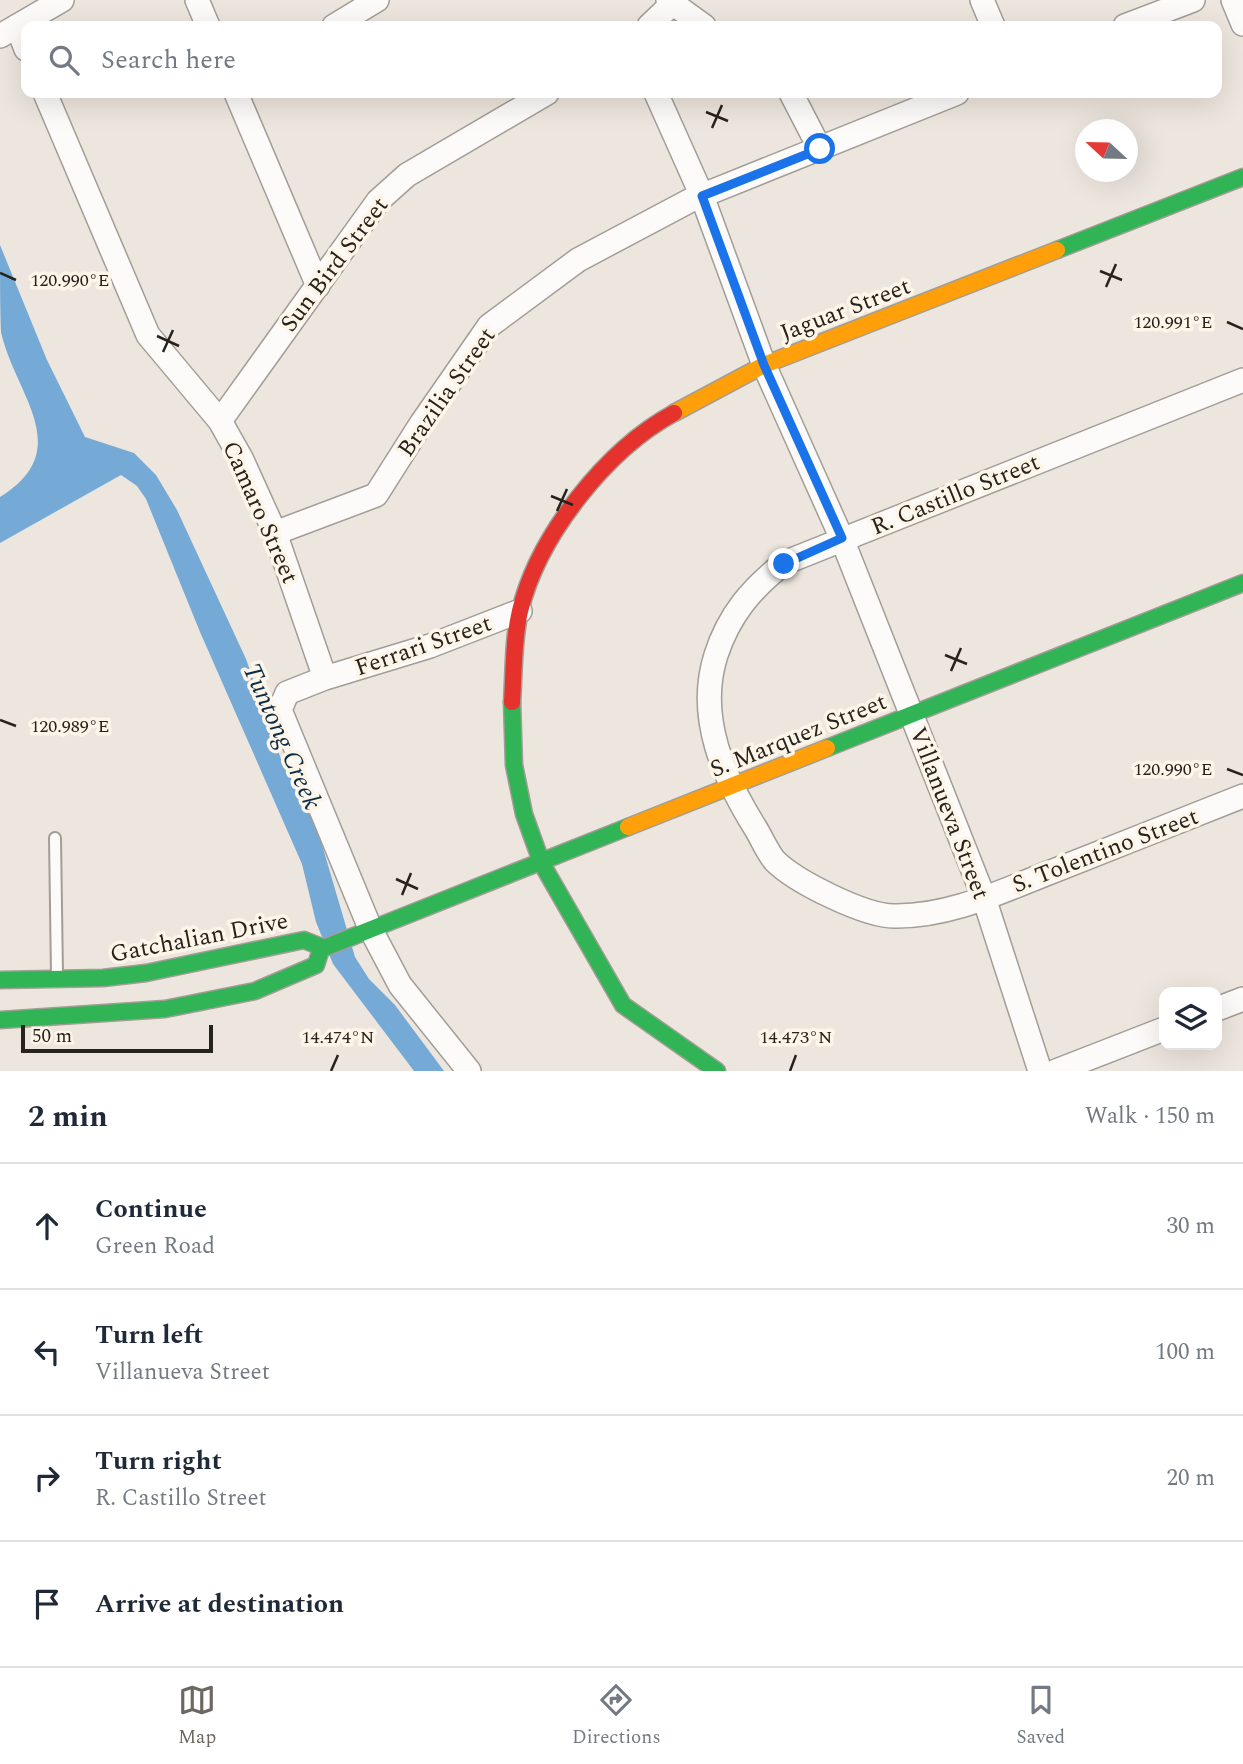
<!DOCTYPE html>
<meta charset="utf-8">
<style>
:root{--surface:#fff;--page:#f2f2f3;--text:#1f2937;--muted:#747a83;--line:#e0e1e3;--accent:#6c6760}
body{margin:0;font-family:Spectral,serif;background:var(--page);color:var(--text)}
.controls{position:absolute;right:21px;bottom:21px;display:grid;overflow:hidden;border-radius:14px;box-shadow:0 7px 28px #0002}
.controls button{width:63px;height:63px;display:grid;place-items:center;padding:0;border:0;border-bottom:2px solid var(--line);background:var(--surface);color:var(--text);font:35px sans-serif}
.compass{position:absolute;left:1075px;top:119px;width:63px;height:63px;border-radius:50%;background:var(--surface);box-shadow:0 7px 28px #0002;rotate:292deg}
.scale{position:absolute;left:21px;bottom:18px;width:192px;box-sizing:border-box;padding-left:7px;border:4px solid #26221c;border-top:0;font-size:19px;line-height:24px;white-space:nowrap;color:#26221c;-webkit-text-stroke:5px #fef5e9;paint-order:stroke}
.stop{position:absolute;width:21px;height:21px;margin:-16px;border:5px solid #1a73e8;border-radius:50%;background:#fff}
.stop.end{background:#1a73e8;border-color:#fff;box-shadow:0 2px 7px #0008}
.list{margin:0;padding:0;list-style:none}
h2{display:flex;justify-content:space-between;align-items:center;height:91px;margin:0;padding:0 28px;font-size:30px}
h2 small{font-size:23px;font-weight:400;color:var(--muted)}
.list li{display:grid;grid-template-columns:46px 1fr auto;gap:21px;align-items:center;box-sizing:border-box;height:126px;padding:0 28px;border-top:2px solid var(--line)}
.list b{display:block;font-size:26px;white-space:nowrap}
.list p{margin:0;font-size:23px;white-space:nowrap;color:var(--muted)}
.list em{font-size:23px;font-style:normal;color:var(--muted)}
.icon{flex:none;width:38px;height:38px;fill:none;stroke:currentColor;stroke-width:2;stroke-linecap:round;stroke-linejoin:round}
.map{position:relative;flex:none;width:1243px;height:1071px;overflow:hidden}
.search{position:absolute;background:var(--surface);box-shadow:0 7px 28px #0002;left:21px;right:21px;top:21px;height:77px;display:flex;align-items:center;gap:18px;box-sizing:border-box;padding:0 24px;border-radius:14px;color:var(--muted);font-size:26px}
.sheet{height:595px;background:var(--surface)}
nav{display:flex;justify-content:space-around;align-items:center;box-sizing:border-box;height:98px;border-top:2px solid var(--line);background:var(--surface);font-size:19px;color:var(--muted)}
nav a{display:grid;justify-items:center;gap:4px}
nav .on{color:var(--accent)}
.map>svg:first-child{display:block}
.water{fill:#75aad6}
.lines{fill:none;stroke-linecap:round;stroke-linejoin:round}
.lane-casing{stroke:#a29d96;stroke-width:14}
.street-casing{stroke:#a29d96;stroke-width:26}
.fast-casing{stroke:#a29d96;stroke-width:19}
.slow-casing{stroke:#a29d96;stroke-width:19}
.jam-casing{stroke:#a29d96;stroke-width:19}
.lane{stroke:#fcfbfa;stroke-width:10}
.street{stroke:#fcfbfa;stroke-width:23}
.fast{stroke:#30b455;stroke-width:16}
.slow{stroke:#ff9f0a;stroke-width:16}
.jam{stroke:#e5322d;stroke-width:16}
.route{stroke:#1a73e8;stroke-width:9}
.ticks{fill:none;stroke:#26221c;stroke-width:2.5}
.labels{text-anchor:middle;stroke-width:7;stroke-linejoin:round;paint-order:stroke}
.street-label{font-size:24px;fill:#26221c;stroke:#fef5e9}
.water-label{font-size:26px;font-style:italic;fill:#0a2c47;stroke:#fef5e9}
.ticks-label{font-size:18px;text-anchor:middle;fill:#26221c;stroke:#fef5e9;stroke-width:7;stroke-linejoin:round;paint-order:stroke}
</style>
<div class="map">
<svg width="1243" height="1071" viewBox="0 0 1243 1071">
<rect width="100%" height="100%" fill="#ede6de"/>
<path class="water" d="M0 245 47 360 85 437 134 453 156 475 177 510 246 659 282 762 315 821 355 957 369 979 395 1005 444 1071H414L333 964 316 922 302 864 200 632 146 499 137 486 121 475 0 543V497C77 449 15 395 1 332 0 306 0 272 0 245Z"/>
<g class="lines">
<g class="lane-casing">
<path id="lane" d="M55 838 57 975"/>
</g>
<g class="street-casing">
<path id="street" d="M197 0 208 26
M668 0 704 26
M982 0 993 26
M1233 0 1243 24
M17 26 26 49
M334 26 377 0
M649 26 673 3
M1125 26 1193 0
M0 36 62 0
M45 93 148 335 220 421 242 460 275 533 325 678
M236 93 318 286
M656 93 702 196 764 365 842 539 984 898 1040 1071
M791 93 820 149
M1243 380 784 563C751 589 729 615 716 655 696 717 724 778 756 829 762 839 768 853 775 861 796 882 865 916 894 916 951 917 1004 890 1056 870 1118 845 1181 821 1243 796
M220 421 378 201 407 175 547 93
M275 533 376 495 421 424 489 326 578 260 691 200 957 93
M1217 1009 1243 999
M469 1071 400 985 370 928 280 710 287 693 325 678 430 646 520 611
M1056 1071 1164 1029"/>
</g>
<g class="fast-casing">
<path id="fast" d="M1057 250 1243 177
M512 702 514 765 524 814 542 864 623 1005 717 1071
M827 748 1243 583
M0 980 103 978 146 973 304 940 324 948 628 827
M0 1020 165 1009 255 991 316 965 321 949"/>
</g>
<g class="slow-casing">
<path id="slow" d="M674 413 764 365 1057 250
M628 827 827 748"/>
</g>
<g class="jam-casing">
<path id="jam" d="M512 702C514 672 513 640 520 611 538 536 606 450 674 413"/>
</g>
<use href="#lane" class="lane"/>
<use href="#street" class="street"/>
<use href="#fast" class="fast"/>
<use href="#slow" class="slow"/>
<use href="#jam" class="jam"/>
</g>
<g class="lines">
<path class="route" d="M784 564 842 538 764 365 702 196 820 149"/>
</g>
<path class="ticks" d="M706 112 728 121M712 128 722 105M1100 271 1122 280M0 273 16 280M1106 287 1116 264M1227 322 1243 329M157 336 179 346M163 352 173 330M551 496 573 505M557 511 567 489M945 655 967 664M951 671 961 648M0 720 16 726M1227 769 1243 775M396 879 418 889M402 895 411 873M331 1071 338 1055M790 1071 796 1055"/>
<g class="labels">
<g class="street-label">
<text transform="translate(334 264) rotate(-53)" y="8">Sun Bird Street</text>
<text transform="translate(845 309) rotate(-21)" y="8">Jaguar Street</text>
<text transform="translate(446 392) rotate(-55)" y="8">Brazilia Street</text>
<text transform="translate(955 494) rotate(-22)" y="8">R. Castillo Street</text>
<text transform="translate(261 512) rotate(66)" y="8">Camaro Street</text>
<text transform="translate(423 645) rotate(-19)" y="8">Ferrari Street</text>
<text transform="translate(798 735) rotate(-22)" y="8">S. Marquez Street</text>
<text transform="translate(950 813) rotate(69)" y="8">Villanueva Street</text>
<text transform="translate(1105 850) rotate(-21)" y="8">S. Tolentino Street</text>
<text transform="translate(199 937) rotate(-11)" y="8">Gatchalian Drive</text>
</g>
<g class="water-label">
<text transform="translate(283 736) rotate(66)" y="9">Tuntong Creek</text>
</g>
</g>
<g class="ticks-label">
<text x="70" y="286">120.990°E</text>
<text x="1173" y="328">120.991°E</text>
<text x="70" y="732">120.989°E</text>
<text x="1173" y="775">120.990°E</text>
<text x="338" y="1043">14.474°N</text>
<text x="796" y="1043">14.473°N</text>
</g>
</svg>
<div class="controls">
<button><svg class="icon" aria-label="layers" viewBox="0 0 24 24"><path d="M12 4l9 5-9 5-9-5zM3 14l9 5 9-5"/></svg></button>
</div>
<svg class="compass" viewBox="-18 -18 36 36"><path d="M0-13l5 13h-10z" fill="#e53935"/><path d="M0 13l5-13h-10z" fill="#747a83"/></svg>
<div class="scale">50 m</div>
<div class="stop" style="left:820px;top:149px"></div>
<div class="stop end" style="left:784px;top:564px"></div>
<div class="search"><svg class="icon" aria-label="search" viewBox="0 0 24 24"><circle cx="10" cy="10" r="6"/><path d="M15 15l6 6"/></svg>Search here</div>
</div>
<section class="sheet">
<h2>2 min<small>Walk · 150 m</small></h2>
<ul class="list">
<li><svg class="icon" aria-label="ahead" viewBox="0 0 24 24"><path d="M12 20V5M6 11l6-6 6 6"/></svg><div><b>Continue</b><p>Green Road</p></div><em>30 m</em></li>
<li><svg class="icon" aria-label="left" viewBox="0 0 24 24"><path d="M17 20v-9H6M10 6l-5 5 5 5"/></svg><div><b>Turn left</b><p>Villanueva Street</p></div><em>100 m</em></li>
<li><svg class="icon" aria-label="right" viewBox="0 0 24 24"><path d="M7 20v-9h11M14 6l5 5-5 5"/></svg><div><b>Turn right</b><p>R. Castillo Street</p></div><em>20 m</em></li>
<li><svg class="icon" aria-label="arrive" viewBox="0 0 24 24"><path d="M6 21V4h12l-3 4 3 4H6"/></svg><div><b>Arrive at destination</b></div></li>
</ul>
</section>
<nav>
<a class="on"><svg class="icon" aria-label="map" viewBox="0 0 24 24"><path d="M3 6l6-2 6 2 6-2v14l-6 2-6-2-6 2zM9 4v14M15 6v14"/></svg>Map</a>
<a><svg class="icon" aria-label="directions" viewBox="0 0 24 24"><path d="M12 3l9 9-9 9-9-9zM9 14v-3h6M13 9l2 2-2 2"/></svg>Directions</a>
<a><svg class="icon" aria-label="saved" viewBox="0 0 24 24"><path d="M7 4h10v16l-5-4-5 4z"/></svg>Saved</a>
</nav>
